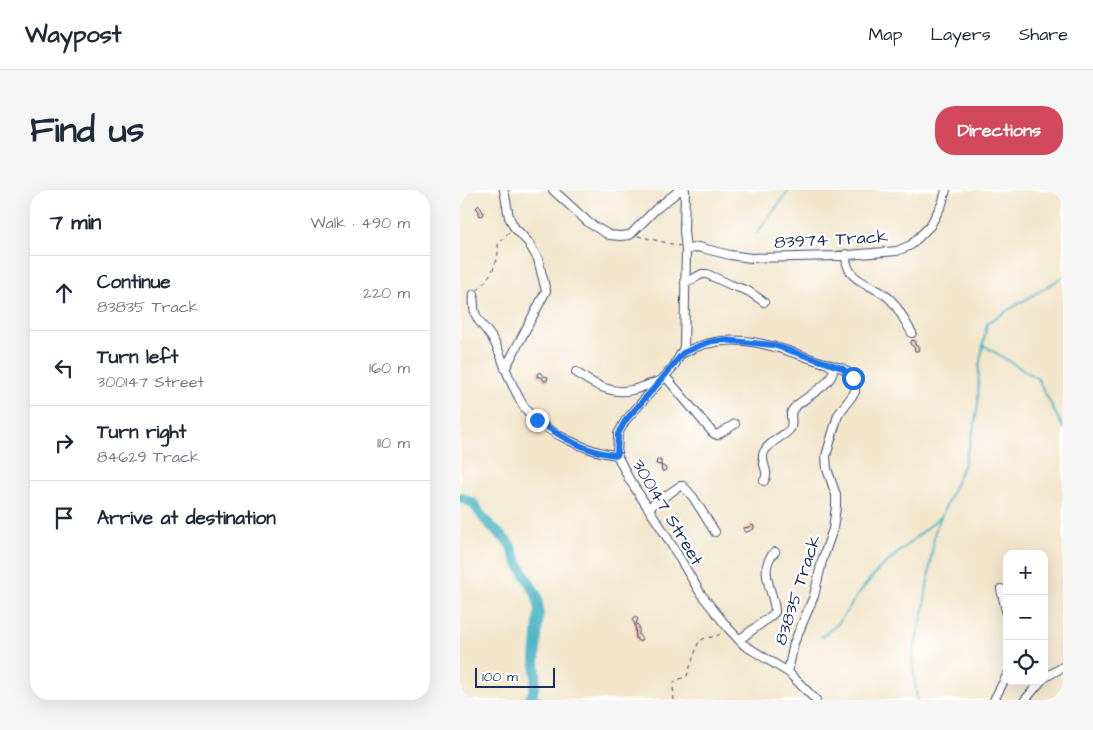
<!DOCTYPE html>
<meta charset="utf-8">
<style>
:root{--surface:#fff;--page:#f6f6f7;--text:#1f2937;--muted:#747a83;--line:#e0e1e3;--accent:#d1495b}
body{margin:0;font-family:"Architects Daughter",sans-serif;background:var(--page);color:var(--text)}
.controls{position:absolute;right:15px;bottom:15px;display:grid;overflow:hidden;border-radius:10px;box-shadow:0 5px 20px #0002}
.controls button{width:45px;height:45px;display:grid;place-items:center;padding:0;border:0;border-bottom:1px solid var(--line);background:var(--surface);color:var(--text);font:25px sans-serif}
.scale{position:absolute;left:15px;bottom:12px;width:80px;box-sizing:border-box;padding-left:5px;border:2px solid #1b2f5e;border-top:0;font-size:14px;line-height:18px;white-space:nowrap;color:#1b2f5e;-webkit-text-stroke:4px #fff;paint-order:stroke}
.stop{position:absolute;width:15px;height:15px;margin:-11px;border:4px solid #1a73e8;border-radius:50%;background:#fff}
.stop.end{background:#1a73e8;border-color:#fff;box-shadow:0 1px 5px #0008}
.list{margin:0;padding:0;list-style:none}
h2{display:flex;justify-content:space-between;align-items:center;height:65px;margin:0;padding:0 20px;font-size:21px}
h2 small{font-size:16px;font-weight:400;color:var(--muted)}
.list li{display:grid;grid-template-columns:32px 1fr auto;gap:15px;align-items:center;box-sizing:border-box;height:75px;padding:0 20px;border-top:1px solid var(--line)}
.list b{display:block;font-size:19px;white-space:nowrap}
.list p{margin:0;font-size:16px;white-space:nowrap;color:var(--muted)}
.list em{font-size:16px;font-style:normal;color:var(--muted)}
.icon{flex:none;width:28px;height:28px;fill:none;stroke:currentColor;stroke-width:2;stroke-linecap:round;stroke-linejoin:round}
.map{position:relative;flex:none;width:603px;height:510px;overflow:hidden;border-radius:20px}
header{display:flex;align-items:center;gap:30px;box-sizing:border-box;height:70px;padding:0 25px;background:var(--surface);border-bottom:1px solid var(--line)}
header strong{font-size:24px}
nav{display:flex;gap:28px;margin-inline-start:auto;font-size:18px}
.intro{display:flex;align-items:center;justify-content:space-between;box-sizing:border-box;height:120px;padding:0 30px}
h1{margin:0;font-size:35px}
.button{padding:12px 22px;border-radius:20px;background:var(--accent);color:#fff;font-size:18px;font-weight:700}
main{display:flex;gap:30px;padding:0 30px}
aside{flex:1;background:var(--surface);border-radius:20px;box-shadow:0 5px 20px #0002}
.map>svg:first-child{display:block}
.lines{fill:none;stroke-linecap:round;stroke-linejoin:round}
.stream{stroke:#46b2c3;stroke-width:2}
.river{stroke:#46b2c3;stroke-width:10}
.building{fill:#f1ac9a}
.minor-casing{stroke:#3b4a6e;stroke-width:10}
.path{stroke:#3b4a6e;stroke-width:1;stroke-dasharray:4 4;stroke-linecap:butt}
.minor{stroke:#fff;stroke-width:8}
.route{stroke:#1a73e8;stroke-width:6}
.labels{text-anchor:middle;stroke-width:4.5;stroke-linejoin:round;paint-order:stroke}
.street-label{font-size:18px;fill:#1b2f5e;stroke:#fff}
</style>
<header>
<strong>Waypost</strong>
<nav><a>Map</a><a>Layers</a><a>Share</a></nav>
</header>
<div class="intro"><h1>Find us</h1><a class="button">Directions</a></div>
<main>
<aside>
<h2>7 min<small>Walk · 490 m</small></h2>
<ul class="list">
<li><svg class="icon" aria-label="ahead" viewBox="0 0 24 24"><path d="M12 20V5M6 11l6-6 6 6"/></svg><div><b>Continue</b><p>83835 Track</p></div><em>220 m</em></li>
<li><svg class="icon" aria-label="left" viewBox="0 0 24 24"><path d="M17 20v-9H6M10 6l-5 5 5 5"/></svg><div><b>Turn left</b><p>300147 Street</p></div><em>160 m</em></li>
<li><svg class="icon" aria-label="right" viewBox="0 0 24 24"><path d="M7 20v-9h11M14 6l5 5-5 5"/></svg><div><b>Turn right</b><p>84629 Track</p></div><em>110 m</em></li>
<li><svg class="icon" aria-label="arrive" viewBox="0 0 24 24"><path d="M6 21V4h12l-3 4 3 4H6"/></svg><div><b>Arrive at destination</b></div></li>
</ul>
</aside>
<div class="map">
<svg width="603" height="510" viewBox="0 0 603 510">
<rect width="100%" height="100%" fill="#fff"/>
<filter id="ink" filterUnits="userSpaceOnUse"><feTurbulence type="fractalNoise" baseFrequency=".02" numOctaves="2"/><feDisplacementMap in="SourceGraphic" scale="10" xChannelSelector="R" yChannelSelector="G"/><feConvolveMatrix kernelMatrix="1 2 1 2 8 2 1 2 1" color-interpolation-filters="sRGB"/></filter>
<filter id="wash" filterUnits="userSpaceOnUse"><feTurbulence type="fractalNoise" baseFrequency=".0096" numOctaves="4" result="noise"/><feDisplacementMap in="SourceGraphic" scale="20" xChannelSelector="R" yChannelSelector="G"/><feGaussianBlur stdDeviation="1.12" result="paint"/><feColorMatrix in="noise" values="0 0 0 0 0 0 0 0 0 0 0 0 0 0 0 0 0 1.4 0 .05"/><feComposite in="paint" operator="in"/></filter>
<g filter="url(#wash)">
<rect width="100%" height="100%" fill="#f2e5ca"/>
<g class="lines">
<path class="stream" d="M297 43 329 0
M523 155 578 189 603 238
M361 447 378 434 399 403 418 380 480 327
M73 503 84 510
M457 510 452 466 463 425 475 341 504 274 515 234 518 214 519 177 527 133 603 87"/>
<path class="river" d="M0 307 13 313 24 329 49 353 57 371 77 406 79 422 75 471 76 488 73 503 69 510"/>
</g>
<g id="blocks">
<path class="building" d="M19 15 24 24 22 26 19 25V21L16 18Z
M452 150 455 151V155L459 157 458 161H455L454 157 450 154Z
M80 182 83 186 88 187 87 191H84L82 187H77V184Z
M197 270H201V275L206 278 205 281H202L201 275 196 274Z
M291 335 294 336V339L287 342H284V338L289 337Z
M175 427 178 429 176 433 179 436V445L182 449 180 452 176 449 175 434 172 430Z"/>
</g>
</g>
<g filter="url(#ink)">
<use href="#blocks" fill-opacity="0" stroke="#3b4a6e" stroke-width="1"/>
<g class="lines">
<g class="minor-casing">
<path id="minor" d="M44 0 49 27 54 37 68 52 78 69 86 101 45 179
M93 0 129 33 149 45 160 46 170 45 196 19 220 0
M225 0 224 41 226 60 224 158 214 176 165 231 158 244 157 265 169 289 202 339 241 404 268 438 284 455 328 482 356 510
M226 60 238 57 270 65 291 68 376 66 437 61 451 55 470 36 482 14 486 0
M386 64C385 94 414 93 430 109 439 118 445 132 452 143
M225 93 242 84H247L271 95 288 101 304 112
M14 104C11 133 25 133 36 155 43 169 47 186 55 200 59 208 63 217 69 223 87 243 130 263 157 265
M223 163C279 133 327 164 382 178 392 184 396 190 395 202L378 225 366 266 367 279 376 305V317L373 339 362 371 354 406 334 453 328 482
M116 182C132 194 152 205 172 200 181 198 190 194 199 191
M205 186 253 243 257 245 275 234
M304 291C311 281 299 273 304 262 311 249 324 247 330 239 335 232 327 225 334 218 344 207 375 194 373 178L369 175
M188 318 220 296H223L233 307 255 342
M541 399 547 425
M279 450 311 426 315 422C315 403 296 379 315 362
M584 488 603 477
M534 510 547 485
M565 510 581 491"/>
</g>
<path class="path" d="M178 46 220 56
M18 100C30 86 40 73 38 54L49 42
M214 510 213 495 215 491 227 486 239 451C247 446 254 449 263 442"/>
<use href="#minor" class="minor"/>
</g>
</g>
<g class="lines" filter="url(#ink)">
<path class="route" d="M77 230C101 247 127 263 157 265L158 244 165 231 202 189 223 163 241 155 253 151 264 150 313 155 382 178 393 188"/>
</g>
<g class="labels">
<g class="street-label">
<text transform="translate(371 49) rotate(-3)" y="6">83974 Track</text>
<text transform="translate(208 322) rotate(59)" y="6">300147 Street</text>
<text transform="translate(337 400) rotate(-72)" y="6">83835 Track</text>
</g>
</g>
</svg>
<div class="controls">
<button>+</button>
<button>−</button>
<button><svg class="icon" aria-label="locate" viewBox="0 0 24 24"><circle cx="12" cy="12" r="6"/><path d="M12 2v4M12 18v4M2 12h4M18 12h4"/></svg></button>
</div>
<div class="scale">100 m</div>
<div class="stop" style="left:393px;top:188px"></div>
<div class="stop end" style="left:77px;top:230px"></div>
</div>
</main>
